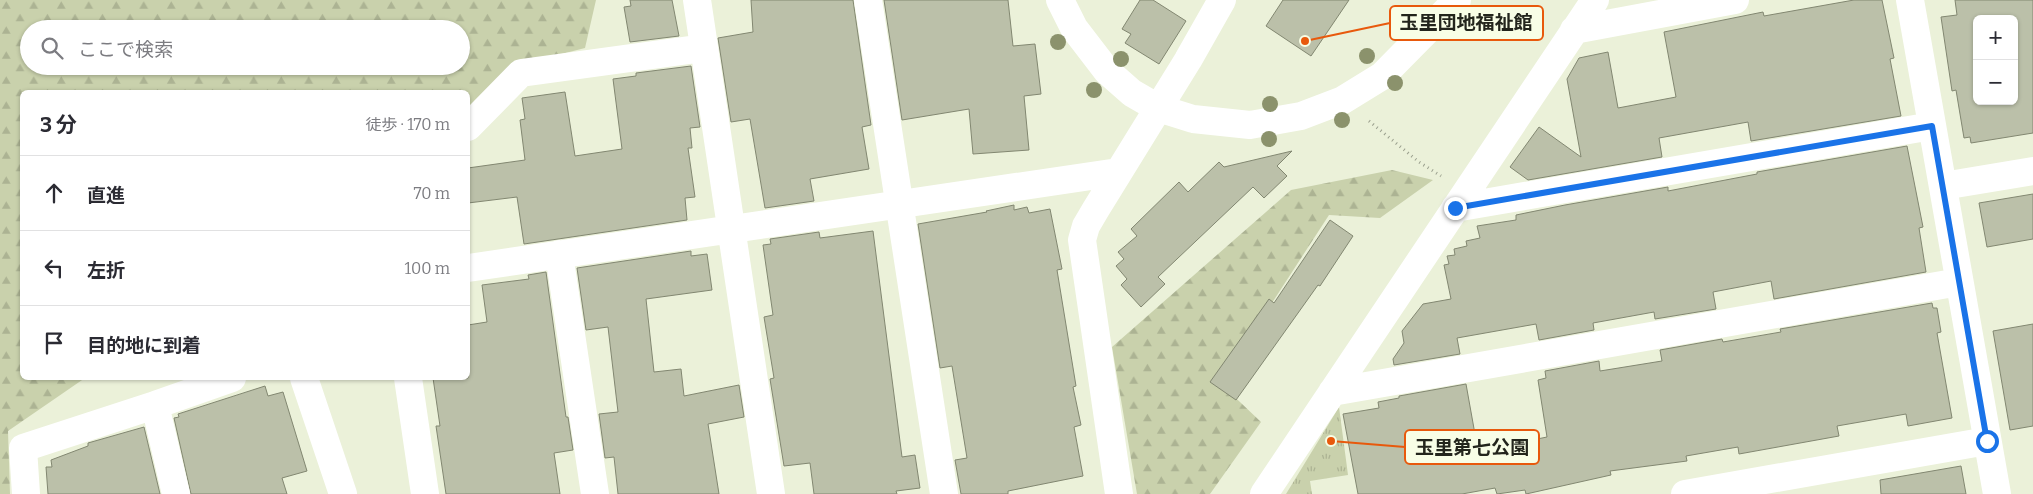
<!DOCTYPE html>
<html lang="ja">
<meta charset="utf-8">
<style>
:root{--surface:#fff;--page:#f2f2f3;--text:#2b2b33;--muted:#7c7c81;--line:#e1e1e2}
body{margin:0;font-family:Bitter,"Noto Sans JP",serif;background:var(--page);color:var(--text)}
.controls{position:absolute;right:15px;top:15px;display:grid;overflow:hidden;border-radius:8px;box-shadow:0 1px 4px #0004}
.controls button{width:45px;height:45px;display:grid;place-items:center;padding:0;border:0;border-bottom:1px solid var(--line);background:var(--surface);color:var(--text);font:25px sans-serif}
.stop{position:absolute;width:15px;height:15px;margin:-11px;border:4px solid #1a73e8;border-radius:50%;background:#fff}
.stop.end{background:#1a73e8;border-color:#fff;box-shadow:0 1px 5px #0008}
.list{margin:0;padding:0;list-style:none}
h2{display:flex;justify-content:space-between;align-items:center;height:65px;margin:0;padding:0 20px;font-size:21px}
h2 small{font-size:16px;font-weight:400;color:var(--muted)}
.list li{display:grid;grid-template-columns:32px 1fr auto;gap:15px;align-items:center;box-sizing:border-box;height:75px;padding:0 20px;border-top:1px solid var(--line)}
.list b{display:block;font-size:19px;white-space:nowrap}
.list em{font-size:16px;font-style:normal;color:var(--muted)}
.icon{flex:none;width:28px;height:28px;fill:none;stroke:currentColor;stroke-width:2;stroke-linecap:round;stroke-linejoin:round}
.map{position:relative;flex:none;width:2033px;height:494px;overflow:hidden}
.search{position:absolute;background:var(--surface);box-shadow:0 1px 4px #0004;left:20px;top:20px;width:450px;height:55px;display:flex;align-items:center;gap:12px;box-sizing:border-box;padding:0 18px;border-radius:28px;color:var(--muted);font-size:19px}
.panel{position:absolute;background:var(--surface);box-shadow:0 1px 4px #0004;left:20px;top:90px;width:450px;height:290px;border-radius:8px}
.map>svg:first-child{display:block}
.forest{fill:url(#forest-firs);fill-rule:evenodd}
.park{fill:url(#park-tufts)}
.building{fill:#bbc0a9;stroke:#828771;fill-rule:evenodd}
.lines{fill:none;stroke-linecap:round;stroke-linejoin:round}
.path{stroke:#9ba08e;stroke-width:3;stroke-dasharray:1 4;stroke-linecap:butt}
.minor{stroke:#fff;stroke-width:28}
.tree{fill:#8b926c}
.route{stroke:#1a73e8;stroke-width:6}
.leader{fill:none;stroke:#e8590c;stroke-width:2}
.callout-dot{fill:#e8590c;stroke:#f8fee6;stroke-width:2}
.callout{fill:#f8fee6;stroke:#e8590c;stroke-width:2}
.callout-label{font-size:19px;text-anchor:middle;font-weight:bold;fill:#23251c}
</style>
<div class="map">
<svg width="2033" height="494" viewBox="0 0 2033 494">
<defs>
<pattern id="forest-firs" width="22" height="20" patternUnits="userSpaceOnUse" patternTransform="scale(1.25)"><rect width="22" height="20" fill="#c9d1ac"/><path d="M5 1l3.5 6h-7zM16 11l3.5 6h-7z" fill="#acb393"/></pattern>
<pattern id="park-tufts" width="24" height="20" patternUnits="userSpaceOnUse" patternTransform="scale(1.25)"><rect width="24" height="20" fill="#c9d1ac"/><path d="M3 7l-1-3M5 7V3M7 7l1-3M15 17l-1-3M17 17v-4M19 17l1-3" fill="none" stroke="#acb393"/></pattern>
</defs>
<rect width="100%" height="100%" fill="#ebf1d9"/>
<path class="forest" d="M0 0H596L585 48 518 65 468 111V92H22V378H85L8 431 10 494H0ZM29 29H461V66H29Z
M1392 170 1433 180 1380 218 1329 215 1220 383 1261 422 1210 494H1137L1112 347 1291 190Z"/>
<path class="park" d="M1339 407 1348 475 1310 481 1312 494H1286Z"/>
<path class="building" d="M630 0H672L679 36 630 42 624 7 631 6Z
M751 0H853L871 125 862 127 869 169 810 179 814 201 765 208 750 119 731 122 718 38 753 32Z
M884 0H1008L1013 46 1035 44 1041 94 1024 96 1029 150 973 154 969 109 902 120Z
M1140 0H1153L1186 21 1159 64 1125 43 1131 34 1122 29Z
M1283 0H1349L1311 56 1266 26Z
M1854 0H1882L1894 58 1890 59 1901 116 1751 141 1748 122 1659 138 1662 157 1528 180 1510 167 1539 127 1581 157 1567 79 1579 58 1608 52 1618 108 1676 97 1664 32 1763 12 1764 16Z
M1955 0H2033V133L1971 143 1970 137 1964 138 1956 90 1952 91 1941 17 1957 15ZM1977 19H2014V101H1977Z
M691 66 700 127 690 128 692 148H688L695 197 685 198 687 220 524 244 517 197 468 203V168L525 160 520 120 525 119 522 98 565 92 575 156 622 149 613 79 636 76V73Z
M1907 146 1923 227 1919 228 1926 272 1774 299 1771 281 1713 292 1716 309 1655 319 1654 312 1593 323 1594 330 1539 340 1536 324 1457 338 1460 354 1394 365 1393 359 1404 343 1402 331 1423 304 1451 299 1444 265 1449 264 1447 256 1455 255 1454 249 1467 246 1466 241 1480 238 1477 226 1516 220V215L1565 205 1668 187V191L1757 174V172Z
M1292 151 1277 166 1287 176 1264 198 1253 187 1158 277 1165 284 1141 307 1121 285 1127 279 1116 266 1124 259 1118 252 1137 236 1131 229 1179 182 1188 192 1219 162 1224 167Z
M2033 194V239L1987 247 1979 203Z
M1014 205V210L1027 207 1029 213 1050 209 1062 269 1057 270 1076 386 1073 387 1081 425 1074 427 1083 476 1008 491V494H961L955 460 967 458 952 366 940 368 918 224 987 212 986 211Z
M1330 220 1353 236 1320 286 1318 285 1236 400 1210 382 1269 299 1274 303Z
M873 231 902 457 915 455 920 488 896 491 897 494H814L810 463 784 466 770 379 774 378 764 317 773 315 763 245 771 244 770 239 819 232 820 238Z
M691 251V256L707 254 712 290 646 299 654 372 681 369 684 396 739 385 744 417 708 424 719 494H618L614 457 605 458 599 414 618 412 608 327 586 330 577 268Z
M546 272 566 417H568L573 450 554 453 560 494H446L436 426H440L433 378H468V325L487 322 482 285 529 279 528 275Z
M1932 303 1933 308H1937L1941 332 1937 333 1952 418 1908 426 1906 414 1837 426 1839 436 1739 454 1738 447 1686 456 1687 461 1610 471 1611 475 1526 494 1525 490 1497 494 1495 488 1462 494H1358L1343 414 1379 408 1378 402 1399 398V396L1466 384 1478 451 1547 437 1538 380 1546 378 1545 371 1599 361 1600 371 1662 361 1660 350 1722 339 1723 342 1781 332 1780 329Z
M2033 324V426L2010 430 1993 331Z
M265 386 268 396 283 392 307 471 282 478 287 494H191L174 418 179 417 178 414Z
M144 427 160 494H48L46 467H52L51 460 88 446V443Z
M1961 466 1966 494H1881L1880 480Z"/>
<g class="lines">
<path class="path" d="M1369 121 1419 162 1441 176"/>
<path class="minor" d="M697 0 771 494
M868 0 944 494
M1060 0 1074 28 1107 71 1132 93 1158 108 1193 119 1250 125 1301 116 1343 100 1382 76 1457 0
M1910 0 1997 494
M1574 30 1735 0
M468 127 521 73 704 48
M1943 186 2033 171
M1455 208 1932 126
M559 254 595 494
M468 268 1118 172
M304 378 343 494
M408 378 425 494
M1332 392 1959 282
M155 405 176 494
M26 494 23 448 155 405 232 378
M1119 494 1082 240 1086 226 1096 209 1188 60 1222 0
M1264 494 1595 0
M1685 494 1987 441"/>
</g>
<g class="tree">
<circle cx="1445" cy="33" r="8"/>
<circle cx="1058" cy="42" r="8"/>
<circle cx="1367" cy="56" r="8"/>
<circle cx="1121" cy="59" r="8"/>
<circle cx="1395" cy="83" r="8"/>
<circle cx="1094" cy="90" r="8"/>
<circle cx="1270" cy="104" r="8"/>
<circle cx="1342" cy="120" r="8"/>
<circle cx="1269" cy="139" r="8"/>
</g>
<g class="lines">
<path class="route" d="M1455 208 1932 126 1987 441"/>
</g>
<path class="leader" d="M1305 41L1390 23M1331 441L1405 447"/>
<g class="callout-dot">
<circle cx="1305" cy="41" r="5"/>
<circle cx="1331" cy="441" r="5"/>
</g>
<g class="callout">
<rect x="1390" y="6" width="153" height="34" rx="5"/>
<rect x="1405" y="430" width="134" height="34" rx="5"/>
</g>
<g class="callout-label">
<text x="1466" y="29">玉里団地福祉館</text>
<text x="1472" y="454">玉里第七公園</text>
</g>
</svg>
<div class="controls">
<button>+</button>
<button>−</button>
</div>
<div class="stop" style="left:1987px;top:441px"></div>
<div class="stop end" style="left:1455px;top:208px"></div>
<div class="search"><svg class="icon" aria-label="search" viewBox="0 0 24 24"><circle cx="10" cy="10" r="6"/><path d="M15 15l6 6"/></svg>ここで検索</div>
<section class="panel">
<h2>3 分<small>徒歩 · 170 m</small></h2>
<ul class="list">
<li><svg class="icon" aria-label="ahead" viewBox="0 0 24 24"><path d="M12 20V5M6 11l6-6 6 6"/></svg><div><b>直進</b></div><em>70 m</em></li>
<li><svg class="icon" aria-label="left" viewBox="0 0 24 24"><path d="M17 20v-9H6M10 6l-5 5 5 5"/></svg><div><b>左折</b></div><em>100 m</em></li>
<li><svg class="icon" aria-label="arrive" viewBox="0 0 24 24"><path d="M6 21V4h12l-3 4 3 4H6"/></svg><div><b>目的地に到着</b></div></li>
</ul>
</section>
</div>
